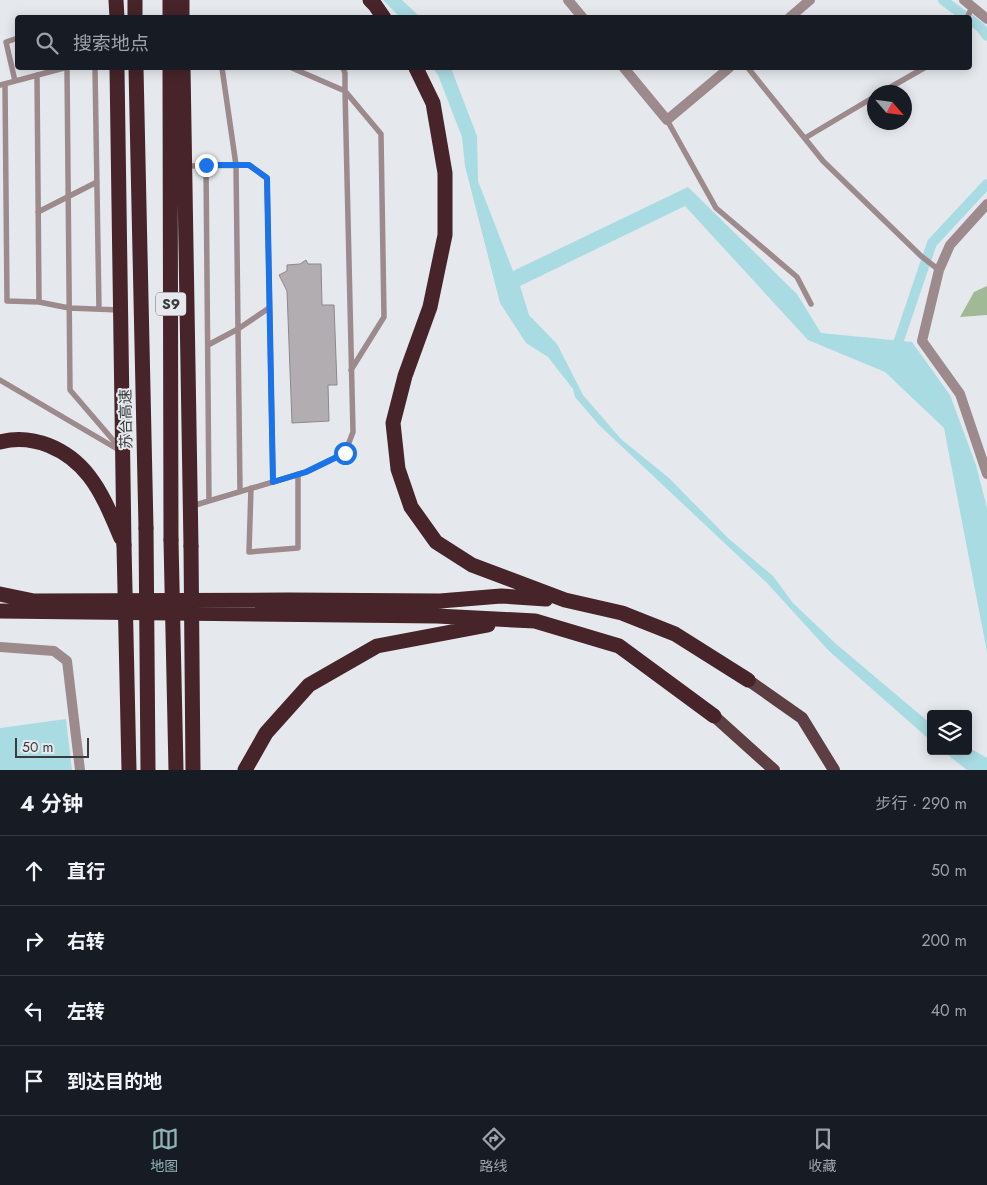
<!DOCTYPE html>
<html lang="zh">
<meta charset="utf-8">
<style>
:root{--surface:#171b24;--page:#242831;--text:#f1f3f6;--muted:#9ea1a6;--line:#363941;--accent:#8fb4b7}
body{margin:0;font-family:Jost,"Noto Sans SC",sans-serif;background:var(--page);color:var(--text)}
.controls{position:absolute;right:15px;bottom:15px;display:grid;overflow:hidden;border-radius:5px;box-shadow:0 2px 12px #0003}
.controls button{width:45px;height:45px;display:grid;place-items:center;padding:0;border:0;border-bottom:1px solid var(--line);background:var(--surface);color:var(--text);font:25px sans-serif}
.compass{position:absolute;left:867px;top:85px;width:45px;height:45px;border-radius:50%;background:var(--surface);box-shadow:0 2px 12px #0003;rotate:118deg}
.scale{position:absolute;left:15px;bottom:12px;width:74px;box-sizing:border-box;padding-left:5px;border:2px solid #393b3c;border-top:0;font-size:14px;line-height:18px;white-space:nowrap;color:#393b3c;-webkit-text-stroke:4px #e5e9ed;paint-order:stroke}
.stop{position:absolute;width:15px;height:15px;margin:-11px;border:4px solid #1a73e8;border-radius:50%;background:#fff}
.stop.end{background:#1a73e8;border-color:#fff;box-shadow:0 1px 5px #0008}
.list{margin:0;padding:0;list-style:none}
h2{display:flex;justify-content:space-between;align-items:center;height:65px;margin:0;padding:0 20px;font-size:21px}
h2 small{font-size:16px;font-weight:400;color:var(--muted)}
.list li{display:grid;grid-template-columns:32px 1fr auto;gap:15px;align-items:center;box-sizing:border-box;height:70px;padding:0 20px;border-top:1px solid var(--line)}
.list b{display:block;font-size:19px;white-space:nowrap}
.list em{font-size:16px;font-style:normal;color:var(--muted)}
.icon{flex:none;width:28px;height:28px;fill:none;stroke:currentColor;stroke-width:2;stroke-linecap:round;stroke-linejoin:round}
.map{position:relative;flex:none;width:987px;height:770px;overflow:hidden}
.search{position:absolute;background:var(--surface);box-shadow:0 2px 12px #0003;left:15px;right:15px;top:15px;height:55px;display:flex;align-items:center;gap:12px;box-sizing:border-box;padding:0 18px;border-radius:5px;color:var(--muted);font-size:19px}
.sheet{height:345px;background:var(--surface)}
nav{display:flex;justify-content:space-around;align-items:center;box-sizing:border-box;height:70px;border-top:1px solid var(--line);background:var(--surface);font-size:14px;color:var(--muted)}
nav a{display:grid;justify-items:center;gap:2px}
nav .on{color:var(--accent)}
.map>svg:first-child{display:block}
.forest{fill:#a2b998}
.water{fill:#a9dbe2}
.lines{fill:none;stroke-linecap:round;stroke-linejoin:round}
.canal{stroke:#a9dbe2;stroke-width:10}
.building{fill:#b2adb0;stroke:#8d888b}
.service{stroke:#9d8a8d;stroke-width:5.5}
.minor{stroke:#9d8a8d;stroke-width:10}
.primary{stroke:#5d3e43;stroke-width:12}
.motorway{stroke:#46242a;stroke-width:15}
.motorway-bridge{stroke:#46242a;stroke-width:15}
.route{stroke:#1a73e8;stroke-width:6}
.labels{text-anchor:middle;stroke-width:4;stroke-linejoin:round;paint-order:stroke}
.shield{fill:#e5e9ed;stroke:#6d6f71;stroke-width:1}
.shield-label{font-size:14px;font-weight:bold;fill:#393b3c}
.street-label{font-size:15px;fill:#393b3c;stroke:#e5e9ed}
</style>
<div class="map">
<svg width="987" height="770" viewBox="0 0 987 770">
<rect width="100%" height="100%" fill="#e5e9ed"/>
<path class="forest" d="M987 286V315L960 317 974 292Z"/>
<path class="water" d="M383 0H402L420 17H400Z
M433 68H451L477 136 478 181 513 271 688 187 797 294 821 333 912 342 950 395 976 465 987 508V652L944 428 885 372 808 340 685 206 520 286 529 315 557 344 583 395 621 439 669 478 728 538 773 576 793 603 835 643 931 724V741L829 651 767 583 599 425 575 397 573 389 548 357 526 343 500 303 465 166 462 137 438 75Z
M66 719 72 770H0V728Z
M968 747 987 758V770H967L943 751H968Z"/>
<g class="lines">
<path class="canal" d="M943 0 967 18
M970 19 981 28 987 36
M895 352 932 243 987 184"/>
</g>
<path class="building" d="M306 260 308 264H321L322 305H334L337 385H328L329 421 292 423 287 291 279 275 287 271V265L300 264Z"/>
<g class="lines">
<path class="service" d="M967 18 972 7
M67 68 70 390 119 447
M95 68 99 309
M222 68 236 165 240 491
M343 68 345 73V91L381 134 384 317 351 370
M748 68 823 161 921 256 939 270
M37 75 39 302
M15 81 6 42 18 38
M5 84 7 301 39 302 69 308 120 310
M0 85 64 68
M882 92 924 68
M667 120 716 208 797 277 811 304
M805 138 874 97
M206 165 209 501
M187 166 249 165 267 178 273 481
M38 212 97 182
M208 345 238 329 269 308
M0 380 119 450
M251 488 249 552 298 548V474
M192 506 306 472 345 453 353 432 345 91 292 68"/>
<path class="minor" d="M568 0 583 18
M964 0 987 19
M789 18 810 0
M624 68 667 120 729 68
M987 204 950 245 939 270 922 341 960 394 987 474
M0 647 54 651 67 661 80 770"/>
<path class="primary" d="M748 680 802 718 834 770
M714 716 774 770"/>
<path class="motorway" d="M116 0 117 18
M135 0V18
M170 0V18
M182 0V18
M370 0 375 5 384 18
M117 68 124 545
M136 68 146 528
M170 68 171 540
M183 68 191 546
M416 68 433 103 445 173V235L430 307 405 376 393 423 398 469 411 507 436 542 472 565 565 600 622 613 675 634 748 680
M0 442C33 433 68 449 89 476 103 494 112 517 121 538
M0 594 34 601 288 600 440 601 501 596 546 599
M0 611 437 616 535 621 619 646 714 716
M245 770 266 733 309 685 377 646 488 625"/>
<path class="motorway-bridge" d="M146 528 148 770
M171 540 176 770
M124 545 129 770
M191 546 193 770"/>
</g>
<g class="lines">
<path class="route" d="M206 165H249L267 178 273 482 306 472 345 453"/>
</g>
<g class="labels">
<rect class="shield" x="156" y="292.5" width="30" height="23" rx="4"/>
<g class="shield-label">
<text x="171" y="309">S9</text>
</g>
<g class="street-label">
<text transform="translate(126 419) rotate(-91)" y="5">苏台高速</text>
</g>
</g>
</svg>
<div class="controls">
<button><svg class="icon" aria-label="layers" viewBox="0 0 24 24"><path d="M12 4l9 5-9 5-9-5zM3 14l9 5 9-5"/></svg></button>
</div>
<svg class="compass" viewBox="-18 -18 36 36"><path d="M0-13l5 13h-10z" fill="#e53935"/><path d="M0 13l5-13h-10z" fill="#9ea1a6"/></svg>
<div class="scale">50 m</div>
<div class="stop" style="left:345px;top:453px"></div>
<div class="stop end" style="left:206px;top:165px"></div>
<div class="search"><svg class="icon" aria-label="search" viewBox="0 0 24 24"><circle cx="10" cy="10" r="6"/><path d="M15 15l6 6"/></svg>搜索地点</div>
</div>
<section class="sheet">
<h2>4 分钟<small>步行 · 290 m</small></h2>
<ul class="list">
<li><svg class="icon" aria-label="ahead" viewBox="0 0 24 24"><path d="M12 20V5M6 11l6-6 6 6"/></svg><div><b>直行</b></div><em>50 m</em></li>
<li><svg class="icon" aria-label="right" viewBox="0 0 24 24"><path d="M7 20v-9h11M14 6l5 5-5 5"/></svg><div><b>右转</b></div><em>200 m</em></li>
<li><svg class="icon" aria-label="left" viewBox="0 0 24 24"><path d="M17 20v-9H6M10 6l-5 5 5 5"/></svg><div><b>左转</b></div><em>40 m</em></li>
<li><svg class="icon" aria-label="arrive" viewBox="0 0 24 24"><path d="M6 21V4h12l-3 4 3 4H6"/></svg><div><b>到达目的地</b></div></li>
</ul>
</section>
<nav>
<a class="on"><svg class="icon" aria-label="map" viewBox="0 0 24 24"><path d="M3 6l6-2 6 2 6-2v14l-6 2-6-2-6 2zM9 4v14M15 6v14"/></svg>地图</a>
<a><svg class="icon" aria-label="directions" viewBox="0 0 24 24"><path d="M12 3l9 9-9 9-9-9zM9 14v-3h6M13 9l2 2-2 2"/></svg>路线</a>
<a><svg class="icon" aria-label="saved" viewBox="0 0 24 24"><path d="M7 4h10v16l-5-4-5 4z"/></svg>收藏</a>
</nav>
